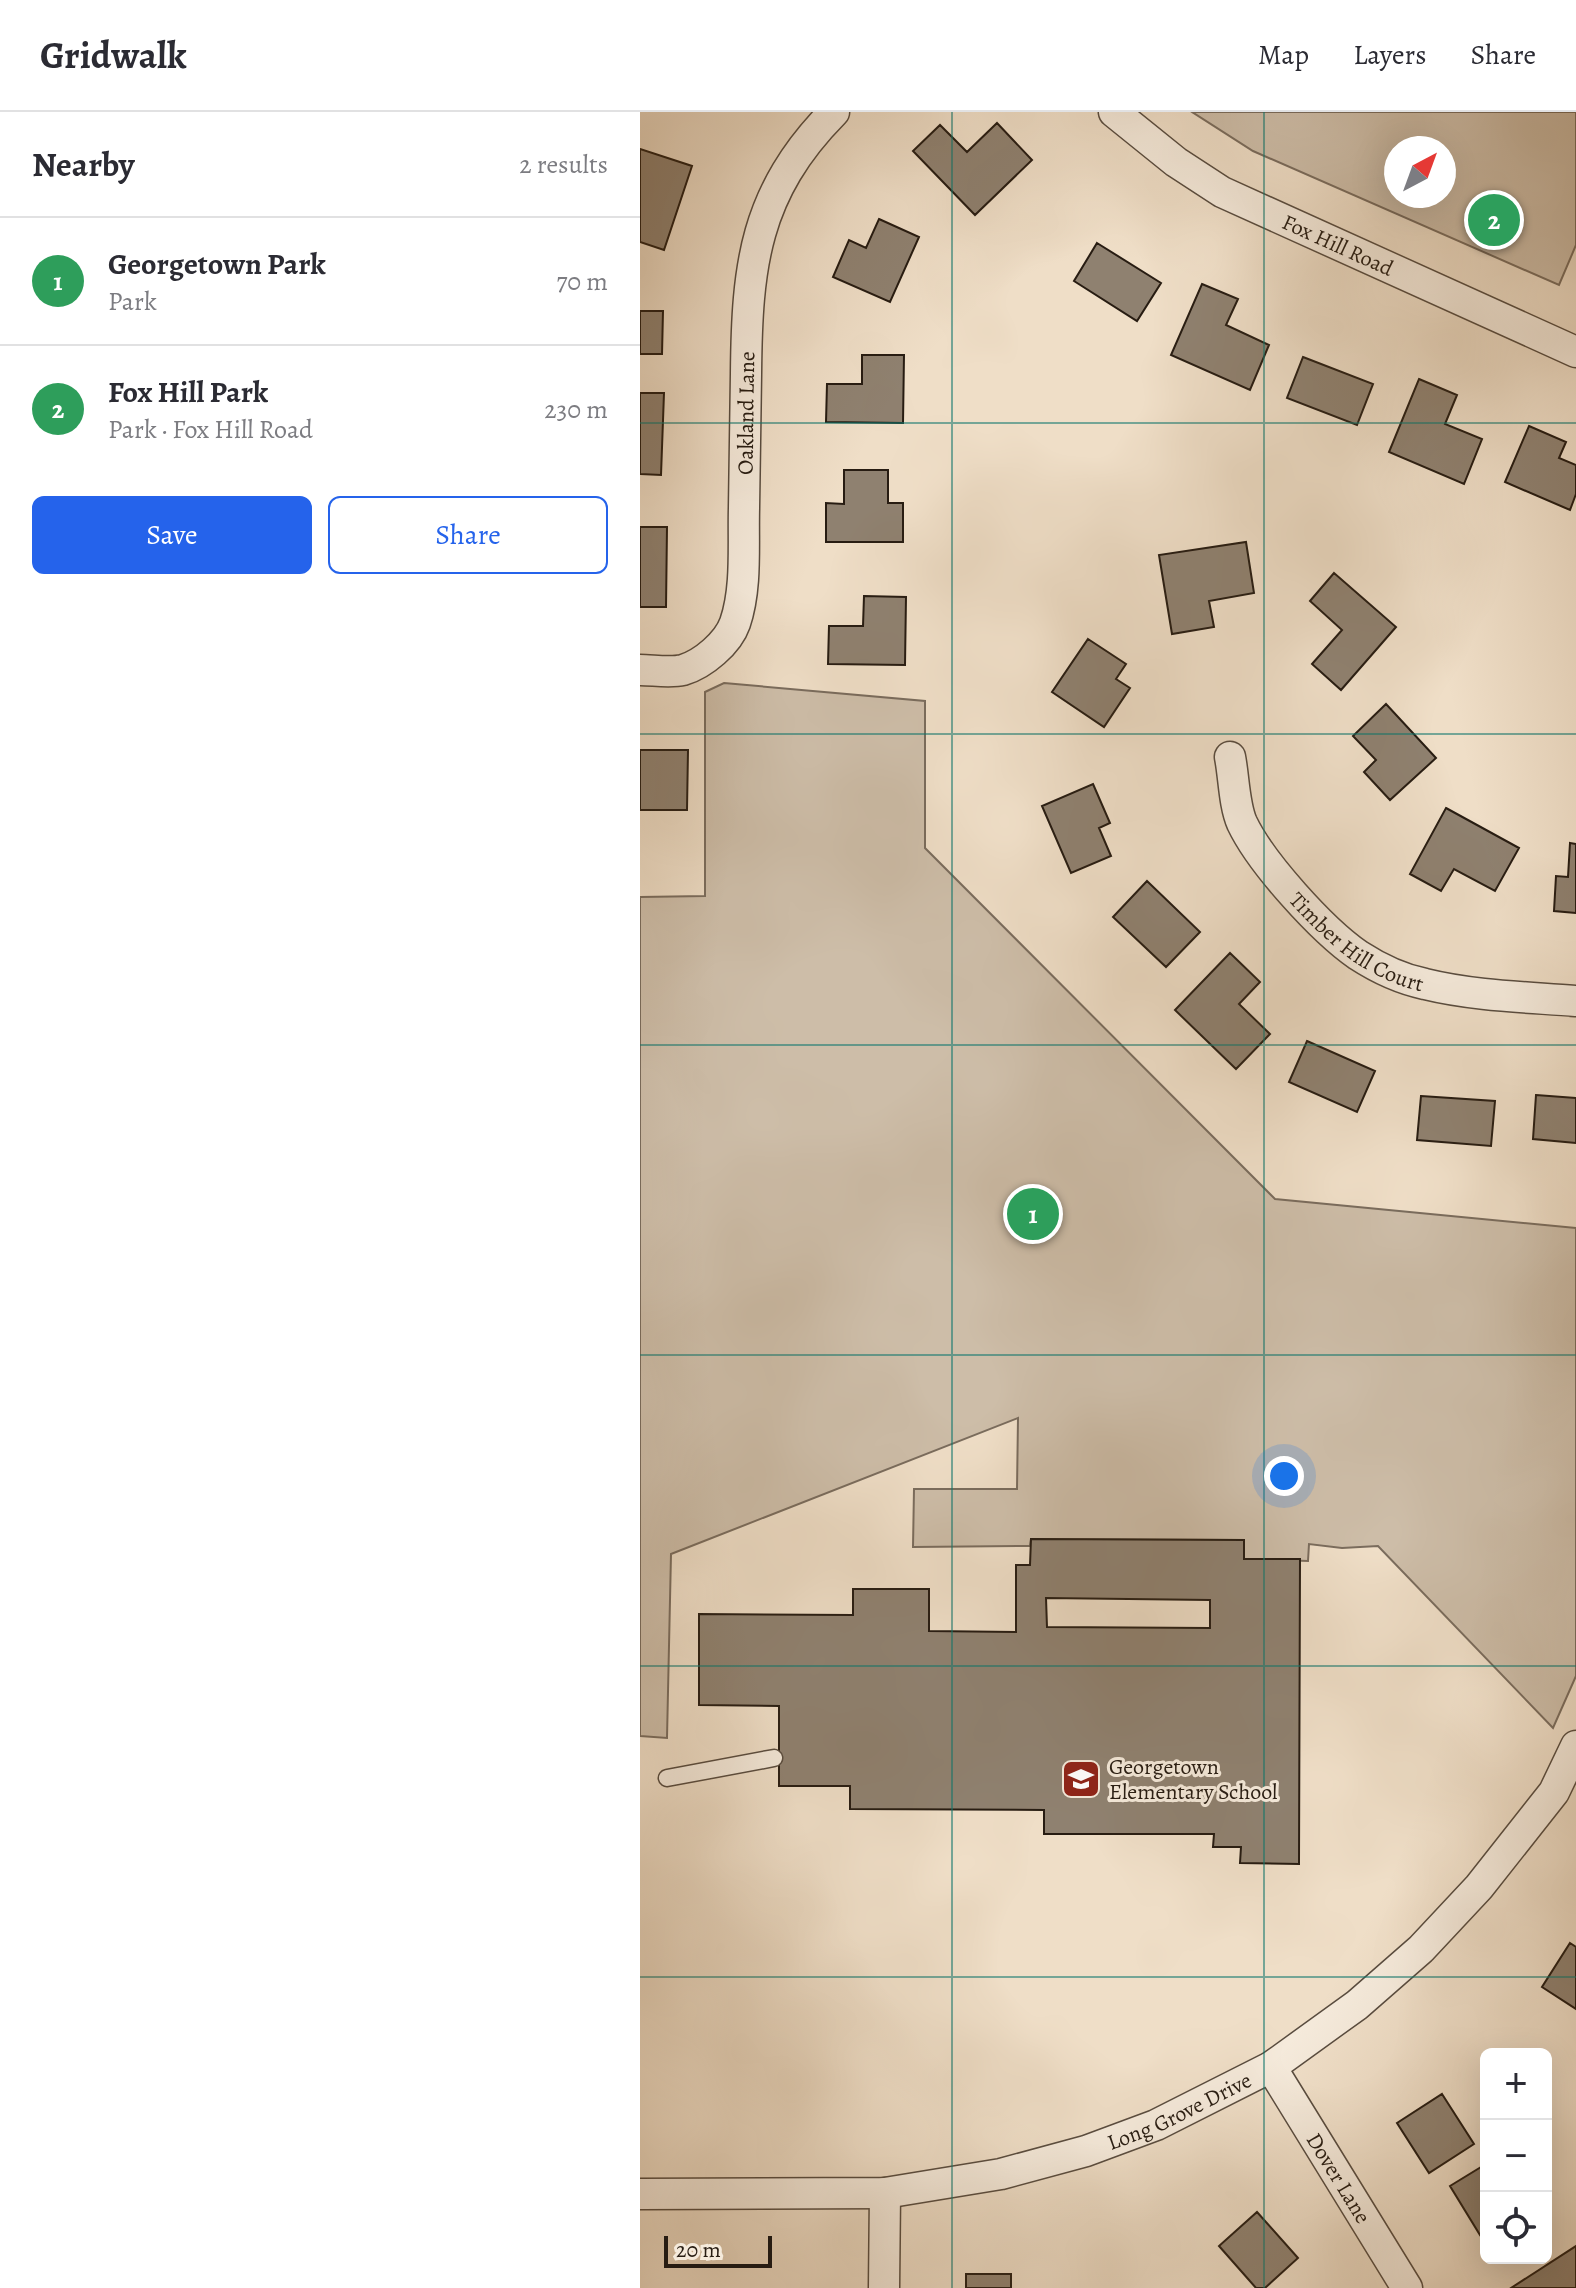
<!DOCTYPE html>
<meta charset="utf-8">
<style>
:root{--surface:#fff;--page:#f7f7f7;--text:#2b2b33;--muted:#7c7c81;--line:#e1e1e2;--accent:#2563eb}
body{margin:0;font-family:Alegreya,serif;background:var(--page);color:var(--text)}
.controls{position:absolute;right:24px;bottom:24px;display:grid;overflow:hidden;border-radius:12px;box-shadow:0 8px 32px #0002}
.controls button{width:72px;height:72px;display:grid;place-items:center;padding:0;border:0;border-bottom:2px solid var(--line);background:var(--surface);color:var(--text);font:40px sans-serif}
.compass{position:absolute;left:744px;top:24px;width:72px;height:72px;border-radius:50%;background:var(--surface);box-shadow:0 8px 32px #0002;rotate:41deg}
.scale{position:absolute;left:24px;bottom:20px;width:108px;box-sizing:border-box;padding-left:8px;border:4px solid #271c12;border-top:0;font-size:22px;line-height:28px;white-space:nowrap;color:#271c12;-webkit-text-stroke:6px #f5eadb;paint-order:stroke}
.you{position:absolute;left:644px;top:1364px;width:28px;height:28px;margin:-20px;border:6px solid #fff;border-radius:50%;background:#1a73e8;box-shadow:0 0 0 12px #1a73e833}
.badge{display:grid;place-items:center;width:52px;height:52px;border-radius:50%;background:var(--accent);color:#fff;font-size:26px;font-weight:700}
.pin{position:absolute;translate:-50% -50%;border:4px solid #fff;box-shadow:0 2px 8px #0006}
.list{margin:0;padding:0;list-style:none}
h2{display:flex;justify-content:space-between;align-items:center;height:104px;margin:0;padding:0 32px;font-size:34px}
h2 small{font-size:26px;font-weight:400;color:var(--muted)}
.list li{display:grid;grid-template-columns:52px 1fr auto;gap:24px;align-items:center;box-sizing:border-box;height:128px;padding:0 32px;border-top:2px solid var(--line)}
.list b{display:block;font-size:30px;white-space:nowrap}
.list p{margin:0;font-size:26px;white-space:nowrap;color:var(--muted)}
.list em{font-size:26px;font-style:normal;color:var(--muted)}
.actions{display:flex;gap:16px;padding:24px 32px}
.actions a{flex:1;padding:18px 0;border:2px solid var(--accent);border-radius:12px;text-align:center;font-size:28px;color:var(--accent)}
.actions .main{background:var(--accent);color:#fff}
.icon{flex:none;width:44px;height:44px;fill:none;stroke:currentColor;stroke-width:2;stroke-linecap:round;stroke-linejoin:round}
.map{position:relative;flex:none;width:936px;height:2176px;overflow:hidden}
header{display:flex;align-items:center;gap:48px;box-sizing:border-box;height:112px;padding:0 40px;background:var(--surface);border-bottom:2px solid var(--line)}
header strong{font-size:38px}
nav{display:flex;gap:44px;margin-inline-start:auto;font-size:28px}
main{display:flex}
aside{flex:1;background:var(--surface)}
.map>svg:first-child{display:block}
.green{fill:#cdbda8;stroke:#7a6c5d;stroke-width:2;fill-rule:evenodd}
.building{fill:#8f8170;stroke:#271c12;stroke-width:2;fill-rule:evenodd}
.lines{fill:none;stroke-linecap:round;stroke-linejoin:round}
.lane-casing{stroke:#594c3f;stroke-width:19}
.street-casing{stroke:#594c3f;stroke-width:33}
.lane{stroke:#f5eadb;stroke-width:16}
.street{stroke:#f5eadb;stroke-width:30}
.grid{fill:none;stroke:#0f766e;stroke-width:2;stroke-opacity:0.55}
.labels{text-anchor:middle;stroke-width:6;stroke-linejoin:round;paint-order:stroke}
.street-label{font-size:22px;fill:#271c12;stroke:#f5eadb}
.poi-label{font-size:22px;fill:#271c12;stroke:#f5eadb;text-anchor:start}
</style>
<header>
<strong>Gridwalk</strong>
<nav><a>Map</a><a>Layers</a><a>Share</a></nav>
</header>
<main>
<aside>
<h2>Nearby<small>2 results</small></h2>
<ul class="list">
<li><span class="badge" style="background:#2e9e5b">1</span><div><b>Georgetown Park</b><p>Park</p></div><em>70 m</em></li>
<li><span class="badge" style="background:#2e9e5b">2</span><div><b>Fox Hill Park</b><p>Park · Fox Hill Road</p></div><em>230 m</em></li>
</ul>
<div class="actions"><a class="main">Save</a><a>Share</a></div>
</aside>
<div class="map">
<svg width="936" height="2176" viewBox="0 0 936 2176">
<rect width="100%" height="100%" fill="#efdec7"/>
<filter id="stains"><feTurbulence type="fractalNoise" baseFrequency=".0025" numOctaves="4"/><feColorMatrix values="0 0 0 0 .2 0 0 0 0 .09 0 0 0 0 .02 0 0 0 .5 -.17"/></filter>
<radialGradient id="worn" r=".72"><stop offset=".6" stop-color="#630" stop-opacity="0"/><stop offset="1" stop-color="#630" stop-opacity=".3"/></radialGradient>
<path class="green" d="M552 0H936V133L919 173 613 39ZM804 36V84H756V36Z
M84 571 285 589V736L635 1087 936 1116V1564L913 1616 738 1434 702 1436 669 1432 668 1449 604 1447 603 1428 391 1427 390 1434 273 1435 274 1377H377L378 1306 31 1442 27 1626 0 1624V785L65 784V580Z"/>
<path class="building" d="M357 11 392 48 335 103 273 39 300 13 327 40Z
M0 37 52 54 24 138 0 130Z
M239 107 279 125 250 190 193 165 209 128 226 136Z
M457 131 521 171 497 209 434 169Z
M562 172 598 187 586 213 629 233 610 278 531 243Z
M0 199H23L22 242H0Z
M222 243H264L263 311 186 310 187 272H222Z
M663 245 733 272 717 313 647 286Z
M779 267 817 283 805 312 842 327 824 372 749 340Z
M0 281H24L21 363 0 362Z
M889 314 926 330 919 346 936 353V382L930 398 865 370Z
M204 358H248V391H263V430H186V391L204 392Z
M0 415H27L26 495H0Z
M606 430 614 481 569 489 574 515 532 522 519 443Z
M694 461 756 515 701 578 672 552 702 518 670 489Z
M224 484 266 485 265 553 188 552 189 514H223Z
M448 527 486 552 476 567 490 576 464 615 412 580Z
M746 592 796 646 750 688 724 660 736 648 713 624Z
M0 638H48L47 698H0Z
M453 672 470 711 459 716 471 744 431 761 402 694Z
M806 696 879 736 855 779 814 757 801 779 770 762Z
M930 731 936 732V801L914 799 916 764 928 765Z
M507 769 560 820 526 855 473 805Z
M590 841 620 870 599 892 630 922 596 957 535 898Z
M667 929 735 959 717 1000 649 970Z
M896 983 936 986V1031L893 1027Z
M781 984 855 989 851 1034 777 1028Z
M391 1427 604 1428V1447H660L659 1752 600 1751 601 1735H573L574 1722H404V1698L210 1697V1674H139V1594L59 1593V1502L213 1503V1477H289V1519L376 1520V1453H390ZM406 1486 570 1488V1516L407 1515Z
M930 1831 936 1835V1897L902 1875Z
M802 1982 834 2032 789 2061 757 2011Z
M846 2052V2119L840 2123 810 2074Z
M617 2100 658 2146 625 2176H616L579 2134Z
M936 2134V2176H871Z
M326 2162H371V2176H326Z"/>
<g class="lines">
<g class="lane-casing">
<path id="lane" d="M27 1666 134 1646"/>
</g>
<g class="street-casing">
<g id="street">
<path id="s1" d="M474 0 536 50 582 80 936 240"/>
<path id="s2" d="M0 558C13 558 30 561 43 558 63 552 88 531 95 511 107 476 103 433 104 396 105 351 105 307 106 262 107 154 114 81 194 0"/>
<path id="s3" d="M590 645C594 665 594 693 602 711 621 751 682 818 718 843 738 856 761 867 785 872 834 884 886 885 936 889"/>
<path id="s4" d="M631 1955 767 2176"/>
<path id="s5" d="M0 2082 245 2081 361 2062 446 2039 516 2013 631 1955 717 1893 781 1837 839 1775 914 1680 936 1634"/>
<path d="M244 2176 245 2081"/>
</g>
</g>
<use href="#lane" class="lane"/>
<use href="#street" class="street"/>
</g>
<path class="grid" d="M312 0V2176M624 0V2176M0 311H936M0 622H936M0 933H936M0 1243H936M0 1554H936M0 1865H936"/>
<defs>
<g id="school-square" transform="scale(2)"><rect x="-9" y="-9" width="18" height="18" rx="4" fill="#8f2418" stroke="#f5eadb"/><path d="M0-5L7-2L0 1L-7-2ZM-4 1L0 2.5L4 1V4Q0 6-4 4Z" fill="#fff"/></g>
</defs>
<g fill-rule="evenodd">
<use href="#school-square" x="441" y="1667"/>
</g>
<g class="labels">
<g class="street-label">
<text dy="8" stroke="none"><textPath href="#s1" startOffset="262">Fox Hill Road</textPath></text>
<text dy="8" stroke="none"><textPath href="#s2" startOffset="326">Oakland Lane</textPath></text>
<text dy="8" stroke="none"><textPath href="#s3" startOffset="236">Timber Hill Court</textPath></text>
<text dy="8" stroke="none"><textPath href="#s5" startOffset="552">Long Grove Drive</textPath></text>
<text dy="8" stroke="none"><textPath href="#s4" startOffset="130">Dover Lane</textPath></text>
</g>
<g class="poi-label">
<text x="469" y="1662">Georgetown<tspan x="469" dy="25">Elementary School</tspan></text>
</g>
</g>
<rect width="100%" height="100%" filter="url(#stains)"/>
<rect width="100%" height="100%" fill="url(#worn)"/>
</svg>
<div class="controls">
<button>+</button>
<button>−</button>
<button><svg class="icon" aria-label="locate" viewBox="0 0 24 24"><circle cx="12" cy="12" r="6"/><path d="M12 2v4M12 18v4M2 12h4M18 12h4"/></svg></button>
</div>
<svg class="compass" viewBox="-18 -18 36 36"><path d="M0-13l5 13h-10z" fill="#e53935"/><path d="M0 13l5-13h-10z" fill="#7c7c81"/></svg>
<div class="scale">20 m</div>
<div class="you"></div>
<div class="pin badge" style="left:393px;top:1102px;background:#2e9e5b">1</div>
<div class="pin badge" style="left:854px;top:108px;background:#2e9e5b">2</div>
</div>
</main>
